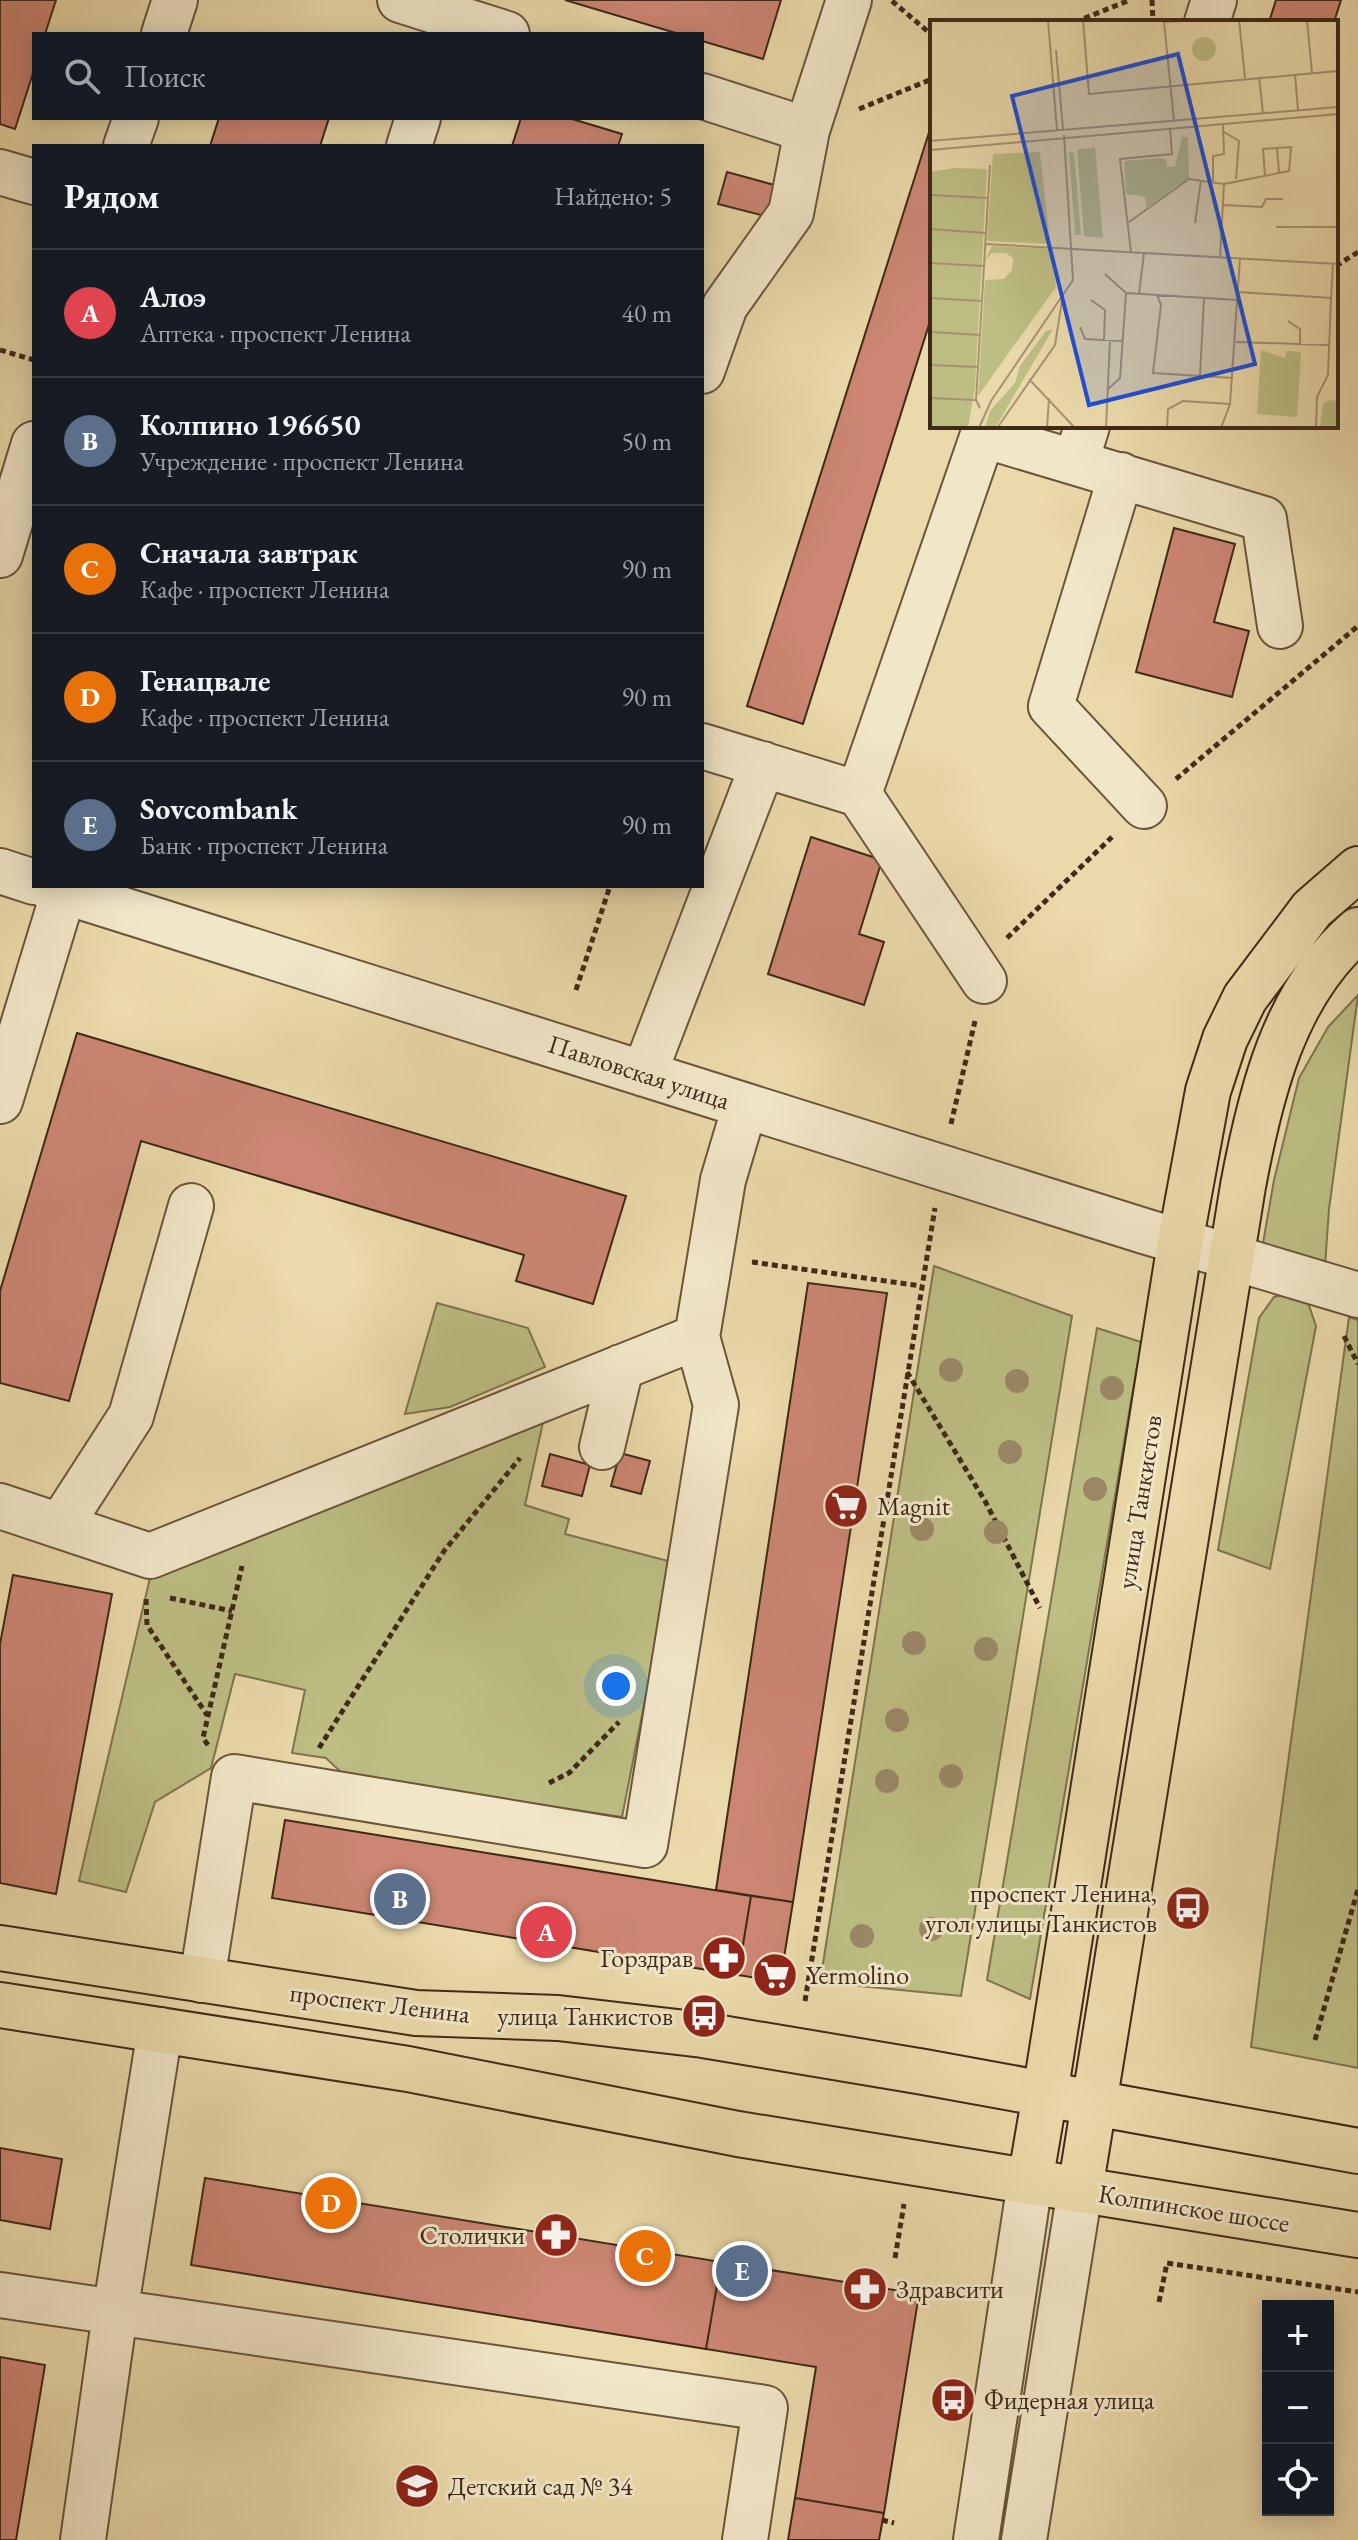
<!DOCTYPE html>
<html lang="ru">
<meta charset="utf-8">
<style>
:root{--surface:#171b24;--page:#20242c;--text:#f1f3f6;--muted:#9ea1a6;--line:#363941;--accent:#c59692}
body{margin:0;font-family:"EB Garamond",serif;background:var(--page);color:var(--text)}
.controls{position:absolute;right:24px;bottom:24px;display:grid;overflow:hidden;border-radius:0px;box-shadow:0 4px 20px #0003}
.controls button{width:72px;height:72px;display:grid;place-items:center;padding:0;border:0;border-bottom:2px solid var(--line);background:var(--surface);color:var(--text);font:40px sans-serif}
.you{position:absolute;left:616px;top:1686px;width:28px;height:28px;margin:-20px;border:6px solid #fff;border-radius:50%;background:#1a73e8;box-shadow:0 0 0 12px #1a73e833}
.badge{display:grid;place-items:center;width:52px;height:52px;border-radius:50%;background:var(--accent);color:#fff;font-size:26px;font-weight:700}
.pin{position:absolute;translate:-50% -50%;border:4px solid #fff;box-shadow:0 2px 8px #0006}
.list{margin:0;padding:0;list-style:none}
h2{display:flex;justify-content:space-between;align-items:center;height:104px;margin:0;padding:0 32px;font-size:34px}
h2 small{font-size:26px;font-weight:400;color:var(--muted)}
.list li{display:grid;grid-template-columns:52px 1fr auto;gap:24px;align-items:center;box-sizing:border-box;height:128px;padding:0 32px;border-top:2px solid var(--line)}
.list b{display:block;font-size:30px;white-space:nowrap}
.list p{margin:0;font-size:26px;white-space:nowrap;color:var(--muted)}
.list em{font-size:26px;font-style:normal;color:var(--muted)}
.icon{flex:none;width:44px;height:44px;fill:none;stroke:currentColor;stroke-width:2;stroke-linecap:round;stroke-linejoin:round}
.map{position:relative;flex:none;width:1358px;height:2540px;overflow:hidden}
.search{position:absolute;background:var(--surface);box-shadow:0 4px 20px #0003;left:32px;top:32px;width:672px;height:88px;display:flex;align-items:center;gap:20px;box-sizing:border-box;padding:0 28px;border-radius:0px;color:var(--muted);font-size:30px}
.panel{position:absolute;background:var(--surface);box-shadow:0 4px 20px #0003;left:32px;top:144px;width:672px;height:744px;border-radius:0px}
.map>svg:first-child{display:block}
.green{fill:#bdbe84;stroke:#7e744e;stroke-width:2}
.building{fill:#cc8673;stroke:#3f2918;stroke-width:2}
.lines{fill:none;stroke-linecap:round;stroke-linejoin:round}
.minor-casing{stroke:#6a553c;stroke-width:48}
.major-casing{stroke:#3f2918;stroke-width:48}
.path{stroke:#3f2918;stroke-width:5;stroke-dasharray:6 4;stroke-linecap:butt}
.minor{stroke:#f1e6c8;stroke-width:44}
.major{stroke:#ead9aa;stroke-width:44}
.tree{fill:#9a8966}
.labels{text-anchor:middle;stroke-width:6;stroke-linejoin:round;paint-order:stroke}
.street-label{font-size:26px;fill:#3f2918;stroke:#f1e6c8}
.poi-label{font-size:26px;fill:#3f2918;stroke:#f1e6c8;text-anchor:start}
.inset-road{fill:none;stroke:#a69370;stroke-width:2}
.view{fill:#1d4ed8;fill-opacity:0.15;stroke:#1d4ed8;stroke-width:4}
.inset-edge{fill:none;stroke:#3f2918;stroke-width:4}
</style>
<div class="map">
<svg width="1358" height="2540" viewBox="0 0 1358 2540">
<rect width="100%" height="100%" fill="#ead9aa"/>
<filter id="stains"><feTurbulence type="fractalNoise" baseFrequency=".0025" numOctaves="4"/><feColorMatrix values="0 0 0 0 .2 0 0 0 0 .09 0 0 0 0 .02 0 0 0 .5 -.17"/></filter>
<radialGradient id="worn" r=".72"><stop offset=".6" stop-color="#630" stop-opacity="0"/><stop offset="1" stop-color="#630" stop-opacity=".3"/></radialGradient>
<path class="green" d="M1358 995 1329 1209 1325 1266 1262 1249 1274 1180 1299 1078 1328 1027Z
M934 1266 1072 1316 961 1996 820 1982Z
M1292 1293 1307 1300 1316 1326 1270 1569 1218 1550 1259 1318 1274 1297Z
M437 1303 528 1328 545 1367 450 1407 405 1414Z
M1349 1317 1358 1320V2068L1251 2047 1271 1887Z
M1097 1328 1141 1342 1030 1999 987 1980Z
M545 1413 525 1505 569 1519 565 1534 672 1562 622 1817 344 1775 326 1758 292 1753 305 1690 235 1674 211 1768 155 1802 126 1892 79 1881 153 1565Z"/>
<path class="building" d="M0 0H56L45 34H34V70L15 129 0 124Z
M565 0H781L763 59 702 41V34H679Z
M1276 0H1341L1334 22H1269Z
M219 118H329L320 146H210Z
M521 118H569L622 134 618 146H512Z
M932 123V315L803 724 747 706Z
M727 172 778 186 769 217 718 204Z
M1174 528 1235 544 1214 622 1249 631 1232 697 1136 672Z
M811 837 882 860 859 934 884 942 864 1005 768 974Z
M77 1033 626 1196 593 1304 516 1281 524 1255 141 1141 69 1401 0 1383V1291Z
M808 1283 887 1293 793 1902 716 1890Z
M620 1453 650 1461 641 1494 611 1486Z
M550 1454 590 1465 582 1496 542 1486Z
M13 1575 112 1594 56 1894 0 1883V1644Z
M285 1820 751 1896 738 1975 272 1898Z
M751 1896 793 1902 780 1982 738 1975Z
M0 2148 62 2159 50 2229 0 2220Z
M205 2178 721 2262 706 2349 191 2265Z
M721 2262 919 2294 884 2513 795 2498 816 2367 706 2349Z
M0 2357 45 2365 16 2540H0Z
M795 2498 884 2513 879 2540H788Z"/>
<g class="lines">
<g class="minor-casing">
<path id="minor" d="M400 0 507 34
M1207 22 1214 0
M164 34 175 0
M702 96 807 130 791 213 725 306 702 371
M807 130 849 0
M126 146 136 118
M409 146 418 118
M0 172 34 182
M983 435 1264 519 1280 626
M1076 462 1087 426
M1121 475 1051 706 1144 806
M0 555 34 444
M702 746 859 794 984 981
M859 794 986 426
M0 871 34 882
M47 886 1144 1231 1358 1295
M644 1074 763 764
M0 1101 64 891
M602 1447 621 1367
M0 1506 150 1556 697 1337
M60 1526 131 1416 191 1206
M202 1980 234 1777 645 1845 716 1405 697 1337 723 1180 745 1106
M0 2295 765 2408 745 2540
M83 2540 115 2313 160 2030
M976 2540 1030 2182
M1024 2540 1080 2190"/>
</g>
<g class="major-casing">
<path id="major" d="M0 1948 416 2013 558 2018 703 2035 924 2072 1358 2151
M0 2005 408 2069 738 2134 1358 2235
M1030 2182 1045 2094 1180 1243 1208 1091 1225 1039 1245 998 1312 909 1358 869
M1080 2190 1243 1186C1260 1095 1284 993 1358 930"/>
</g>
<path class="path" d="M1152 0 1153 22
M892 1 932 35
M1075 22 1130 0
M859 109 932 79
M1336 266 1358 252
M0 350 34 360
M1176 779 1358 626
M1007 938 1112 837
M576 990 610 886
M951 1124 975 1021
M752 1262 921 1286
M1344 1336 1358 1364
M907 1372 985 1501 1040 1608
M170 1598 232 1611
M146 1599 147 1625 207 1715
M208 1745 203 1738 242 1566
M319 1748 444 1551 520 1458
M549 1783 569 1773 619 1722
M805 2001 935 1208
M1315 2040 1358 1889
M895 2258 904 2204
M1159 2302 1167 2263 1358 2292
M882 2520 894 2523"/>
<use href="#minor" class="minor"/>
<use href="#major" class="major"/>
</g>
<g class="tree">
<circle cx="951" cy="1370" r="12"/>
<circle cx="1017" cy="1381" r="12"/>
<circle cx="1112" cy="1388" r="12"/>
<circle cx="1010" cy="1452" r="12"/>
<circle cx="1095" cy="1489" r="12"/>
<circle cx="922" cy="1529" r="12"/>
<circle cx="996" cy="1532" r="12"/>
<circle cx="914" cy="1643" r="12"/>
<circle cx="986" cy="1649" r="12"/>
<circle cx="897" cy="1720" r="12"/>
<circle cx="951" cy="1776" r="12"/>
<circle cx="887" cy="1781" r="12"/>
<circle cx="931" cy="1929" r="12"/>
<circle cx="862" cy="1936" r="12"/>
</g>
<defs>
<g id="supermarket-disc" transform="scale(2.3)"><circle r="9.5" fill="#8f2418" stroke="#f1e6c8"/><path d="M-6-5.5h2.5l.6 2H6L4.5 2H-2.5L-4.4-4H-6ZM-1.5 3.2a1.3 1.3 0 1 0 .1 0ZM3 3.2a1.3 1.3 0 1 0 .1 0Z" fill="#fff"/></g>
<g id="bus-disc" transform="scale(2.3)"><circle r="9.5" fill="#8f2418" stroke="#f1e6c8"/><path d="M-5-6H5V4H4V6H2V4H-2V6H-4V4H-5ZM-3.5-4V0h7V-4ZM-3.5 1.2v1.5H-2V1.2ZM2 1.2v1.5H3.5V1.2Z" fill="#fff"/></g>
<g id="pharmacy-disc" transform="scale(2.3)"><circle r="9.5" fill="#8f2418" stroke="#f1e6c8"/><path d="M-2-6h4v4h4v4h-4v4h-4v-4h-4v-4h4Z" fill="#fff"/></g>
<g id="school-disc" transform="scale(2.3)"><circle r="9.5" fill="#8f2418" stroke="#f1e6c8"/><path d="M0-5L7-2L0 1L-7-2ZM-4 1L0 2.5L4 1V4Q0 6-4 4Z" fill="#fff"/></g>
</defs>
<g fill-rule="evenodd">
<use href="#supermarket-disc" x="846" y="1506"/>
<use href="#bus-disc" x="1188" y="1908"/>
<use href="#pharmacy-disc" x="724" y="1958"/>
<use href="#supermarket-disc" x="775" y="1975"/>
<use href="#bus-disc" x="704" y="2016"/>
<use href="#pharmacy-disc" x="556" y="2235"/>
<use href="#pharmacy-disc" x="865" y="2289"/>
<use href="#bus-disc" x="953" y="2400"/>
<use href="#school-disc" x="417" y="2486"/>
</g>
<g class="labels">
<g class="street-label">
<text transform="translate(639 1072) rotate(18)" y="9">Павловская улица</text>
<text transform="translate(1139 1502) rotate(-81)" y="9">улица Танкистов</text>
<text transform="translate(380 2003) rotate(7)" y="9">проспект Ленина</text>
<text transform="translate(1194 2208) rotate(9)" y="9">Колпинское шоссе</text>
</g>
<g class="poi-label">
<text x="877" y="1515">Magnit</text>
<text x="1157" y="1902" text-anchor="end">проспект Ленина,<tspan x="1157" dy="30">угол улицы Танкистов</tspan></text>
<text x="693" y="1967" text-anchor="end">Горздрав</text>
<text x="806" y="1984">Yermolino</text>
<text x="673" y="2025" text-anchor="end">улица Танкистов</text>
<text x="525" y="2244" text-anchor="end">Столички</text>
<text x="896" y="2298">Здравсити</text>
<text x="984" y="2409">Фидерная улица</text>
<text x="448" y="2495">Детский сад № 34</text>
</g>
</g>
<g transform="translate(930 20)">
<rect width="408" height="408" fill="#ead9aa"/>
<path d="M262 29a12 12 0 1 1 24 0a12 12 0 1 1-24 0ZM252 117H258L259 158 216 188 215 177 196 174 194 141 229 138 236 139 237 147H245ZM165 127 173 218 154 216 147 130ZM110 132 120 224 57 221 63 134ZM139 132 144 133 151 215H145ZM24 148 57 149 45 367 38 408H0V152ZM62 226 121 229 126 267 48 376 55 260 74 259 82 250 83 238 76 233H62L55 240ZM123 309 65 408H55L60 391 85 363 90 346 116 311ZM331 330 355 338 357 331 371 332 367 397 327 394ZM399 380 408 381V408H390L393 383Z" fill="#bdbe84"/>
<path class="inset-road" d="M118 0 127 110M153 0 159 74 408 51M309 0 315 58M377 0 382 53M126 30 133 109M365 54 368 90M329 57 333 93M244 101 234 2 272 0M294 112 309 121 306 159M0 121 408 87M347 128 349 152M0 130 408 94M283 161V136L294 134 293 104M294 164 359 151 361 127 333 129 335 155M0 175 58 178M293 185 332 187 336 179H353M199 202 259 159 294 164 290 237M265 203 271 160M346 207H408M0 209 56 213M55 224 408 244M201 232 190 139 242 134 240 109M0 243 53 246M175 254 196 273 308 280M308 272 401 278 403 244M209 274 214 233M227 275 231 285 223 353 303 358M0 278 52 281M161 280 175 290 174 320M358 301 370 309V325M150 307 155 319 192 321M0 312 50 315M306 322 398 325M0 345 48 347M270 356 274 278M99 359 145 408M177 370 190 358 196 273M0 378 46 380M50 388 46 380 60 145M49 408 61 381 143 260 134 115M67 408 125 325 132 281M117 408 119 378M176 408 180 320M237 408 238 389 253 381 300 384M291 408 300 384 310 238M386 408 387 377 398 355 401 278"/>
<path class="view" d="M248 34 325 344 159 385 82 76Z"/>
<rect width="408" height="408" class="inset-edge"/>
</g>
<rect width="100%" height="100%" filter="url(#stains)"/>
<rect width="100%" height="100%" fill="url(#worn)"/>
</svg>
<div class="controls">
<button>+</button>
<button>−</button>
<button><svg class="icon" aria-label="locate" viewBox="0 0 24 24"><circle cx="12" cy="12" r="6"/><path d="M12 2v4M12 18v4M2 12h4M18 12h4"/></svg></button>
</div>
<div class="you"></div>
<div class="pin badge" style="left:546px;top:1932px;background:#e0444e">A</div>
<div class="pin badge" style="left:400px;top:1899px;background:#5c6f8a">B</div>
<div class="pin badge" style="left:645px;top:2256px;background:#e8710a">C</div>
<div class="pin badge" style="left:331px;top:2203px;background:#e8710a">D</div>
<div class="pin badge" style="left:742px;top:2271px;background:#5c6f8a">E</div>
<div class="search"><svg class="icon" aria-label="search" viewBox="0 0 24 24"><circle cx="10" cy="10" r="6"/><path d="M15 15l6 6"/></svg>Поиск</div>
<section class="panel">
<h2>Рядом<small>Найдено: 5</small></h2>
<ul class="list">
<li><span class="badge" style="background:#e0444e">A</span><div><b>Алоэ</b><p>Аптека · проспект Ленина</p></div><em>40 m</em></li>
<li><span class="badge" style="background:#5c6f8a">B</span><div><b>Колпино 196650</b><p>Учреждение · проспект Ленина</p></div><em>50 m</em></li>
<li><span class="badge" style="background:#e8710a">C</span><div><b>Сначала завтрак</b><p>Кафе · проспект Ленина</p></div><em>90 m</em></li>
<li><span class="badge" style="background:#e8710a">D</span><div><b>Генацвале</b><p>Кафе · проспект Ленина</p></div><em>90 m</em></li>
<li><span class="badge" style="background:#5c6f8a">E</span><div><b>Sovcombank</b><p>Банк · проспект Ленина</p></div><em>90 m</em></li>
</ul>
</section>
</div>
